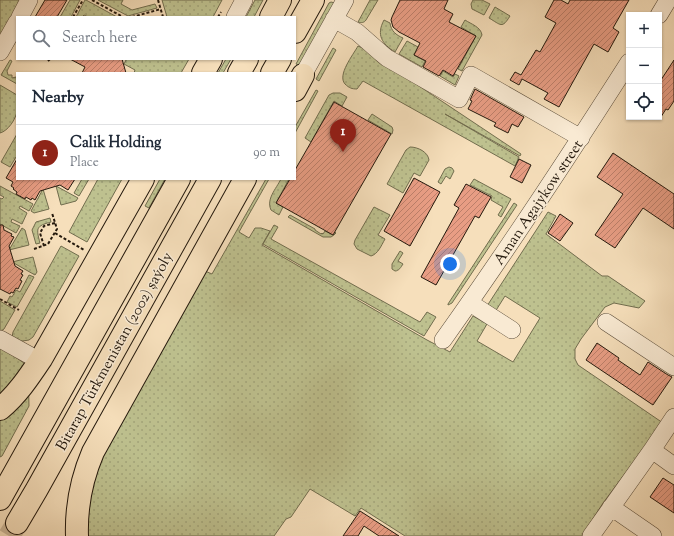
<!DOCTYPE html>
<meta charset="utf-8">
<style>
:root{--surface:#fff;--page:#f6f6f7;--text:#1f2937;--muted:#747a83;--line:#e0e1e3;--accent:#8f2418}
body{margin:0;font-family:"Sorts Mill Goudy",serif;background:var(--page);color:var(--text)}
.controls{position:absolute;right:12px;top:12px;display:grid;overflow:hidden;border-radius:0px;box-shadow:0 1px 3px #0004}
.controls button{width:36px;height:36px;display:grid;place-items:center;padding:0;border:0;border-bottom:1px solid var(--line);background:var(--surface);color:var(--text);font:20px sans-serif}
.you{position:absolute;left:450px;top:264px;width:14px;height:14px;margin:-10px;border:3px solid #fff;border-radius:50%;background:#1a73e8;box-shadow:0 0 0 6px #1a73e833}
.badge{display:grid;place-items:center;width:26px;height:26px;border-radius:50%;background:var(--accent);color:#fff;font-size:13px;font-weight:700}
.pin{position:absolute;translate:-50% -33px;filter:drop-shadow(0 1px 2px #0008)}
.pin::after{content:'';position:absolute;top:21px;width:14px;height:12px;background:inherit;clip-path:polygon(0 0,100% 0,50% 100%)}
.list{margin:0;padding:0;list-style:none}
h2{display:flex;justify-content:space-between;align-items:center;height:52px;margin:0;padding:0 16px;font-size:17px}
h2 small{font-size:13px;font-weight:400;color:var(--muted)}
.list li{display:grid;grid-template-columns:26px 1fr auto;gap:12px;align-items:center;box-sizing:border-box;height:56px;padding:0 16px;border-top:1px solid var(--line)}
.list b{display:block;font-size:15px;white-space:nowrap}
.list p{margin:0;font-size:13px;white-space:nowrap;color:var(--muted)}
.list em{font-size:13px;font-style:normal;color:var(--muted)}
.icon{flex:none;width:22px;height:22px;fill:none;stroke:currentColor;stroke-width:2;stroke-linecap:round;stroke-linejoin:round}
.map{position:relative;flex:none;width:674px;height:536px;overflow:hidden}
.search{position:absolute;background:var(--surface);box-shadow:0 1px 3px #0004;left:16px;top:16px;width:280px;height:44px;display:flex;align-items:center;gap:10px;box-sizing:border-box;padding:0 14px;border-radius:0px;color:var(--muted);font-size:15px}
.panel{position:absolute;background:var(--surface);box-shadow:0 1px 3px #0004;left:16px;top:72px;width:280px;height:108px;border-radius:0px}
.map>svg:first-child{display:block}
.grass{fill:url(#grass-dots);stroke:#716d4e}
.building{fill:url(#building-hatch);stroke:#24190d}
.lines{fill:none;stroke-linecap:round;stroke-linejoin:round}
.major-tunnel{stroke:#ccb798;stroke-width:22;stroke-dasharray:22 11;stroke-linecap:butt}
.minor-casing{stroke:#584a38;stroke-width:18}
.major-casing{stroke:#24190d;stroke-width:24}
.highway-casing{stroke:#24190d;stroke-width:24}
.path{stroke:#24190d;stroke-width:2;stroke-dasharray:3 2;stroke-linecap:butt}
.minor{stroke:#f9ead3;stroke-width:17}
.major{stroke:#f6dfbb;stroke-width:22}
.highway{stroke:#f6dfbb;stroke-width:22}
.labels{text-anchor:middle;stroke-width:3;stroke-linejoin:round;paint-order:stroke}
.street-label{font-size:15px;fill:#24190d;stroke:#f9ead3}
</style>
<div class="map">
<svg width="674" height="536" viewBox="0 0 674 536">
<defs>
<pattern id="grass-dots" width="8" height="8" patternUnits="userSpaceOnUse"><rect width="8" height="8" fill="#bec18f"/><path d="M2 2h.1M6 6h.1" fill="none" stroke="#a3a57a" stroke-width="1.8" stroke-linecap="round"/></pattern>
<pattern id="building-hatch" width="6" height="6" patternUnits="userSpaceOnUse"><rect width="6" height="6" fill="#e89d84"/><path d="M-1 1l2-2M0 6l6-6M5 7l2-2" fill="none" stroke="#bc7f6a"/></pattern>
</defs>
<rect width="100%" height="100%" fill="#f6dfbb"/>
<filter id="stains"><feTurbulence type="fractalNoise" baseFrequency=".005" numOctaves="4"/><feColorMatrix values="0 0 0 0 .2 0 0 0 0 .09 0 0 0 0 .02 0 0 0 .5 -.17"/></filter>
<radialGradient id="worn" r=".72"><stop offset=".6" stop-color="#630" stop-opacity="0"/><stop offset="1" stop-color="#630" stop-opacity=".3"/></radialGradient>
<path class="grass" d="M0 0H21L0 38Z
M70 0H80L71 17H60Z
M85 0H86L117 17H88L84 15 82 17H76Z
M98 0H123L121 4 132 10 155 4 157 8 128 16Z
M162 0H222L213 17H167Z
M255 0H263L254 17H246Z
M370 0H378L366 20C364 23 361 23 358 22Z
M473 0H482L490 4 484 15 472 9 471 4Z
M331 2 335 3 302 67 296 64 329 3Z
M495 7 510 16C502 29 501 25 489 18Z
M384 20 390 23C391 31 396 35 403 38L395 52C382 44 376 35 384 20Z
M465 20C471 24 481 27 482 35L462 71 458 69 476 36 461 27Z
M407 41 418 47 414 55 425 61 422 67 399 54Z
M358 46 367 50 377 58 521 154 520 156 445 114 519 157 515 166 363 81 357 89C352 89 349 88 345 84 337 75 353 55 358 46Z
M333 48 336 50 319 81 316 79Z
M129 59H189L181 73H134L135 70 124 64 126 60Z
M226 59H231L223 73H218Z
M10 60 12 61 7 71 8 75H12V78L16 77 17 84 1 75Z
M443 71 453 77 455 74 459 76 455 85 440 76Z
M0 85 17 95C17 100 18 106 17 111 16 119 8 131 0 133Z
M316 90 318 91 295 133V127Z
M333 93H340L347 97 342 106 334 101 311 142 305 138 329 95Z
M372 114 392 127 393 130 392 134 368 120Z
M17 134V157H16L10 167 1 162Z
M410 147C418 147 428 152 429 160L420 176 414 173 403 193 387 184 406 150Z
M449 167 452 168 454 171 450 179 446 176 441 184 438 182 445 169Z
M82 179H89L79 196 74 193Z
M98 179H122L87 242 69 232Z
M160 179H165L149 208 145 206Z
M266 179H269L239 232 249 238 255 228H261L270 231 262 245 427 340 450 352 473 316 487 324 477 341 513 362 540 318 505 296 495 312 487 306 548 212 556 216 546 234 602 276H608L645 301 639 308 614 303 605 307 581 339 575 349V359L578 365 663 423 603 503 582 536H405L361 508 355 516 310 489 291 517 286 519 274 536H84L95 471 205 271 212 274Z
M281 179H289L276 203 283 207 279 215 271 210C266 199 276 189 281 179Z
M474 179 511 199 501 217 498 215 503 207 491 200 492 196 470 185Z
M0 186 33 204 29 211 20 206 19 208 27 213 22 224 12 219 11 222 20 226 16 233 0 224V198L2 199 4 197 0 195Z
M56 186 78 198 76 201 61 205Z
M43 189 49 209 34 213 31 211Z
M514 203 517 205 452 303 448 305V304Z
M374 207 390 215 378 235 385 239C381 246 378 254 371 256L357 249 354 244 355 240Z
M290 215 315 229V230L321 234 322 233 323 234 325 231 333 235 335 232 336 233 334 235 331 237H323L288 217Z
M50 218 51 222C36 226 36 228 40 243L36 244 32 230 36 222Z
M274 225 278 227 271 239 420 322 427 312 436 317 424 336 263 244Z
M22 228 25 230 29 245 9 250Z
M61 246 79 256 33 337 29 340 16 342 12 337 13 332Z
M400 251 403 253 398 261 403 264C401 267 399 271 395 271L392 269V264Z
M33 257 37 272 35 275 12 262Z
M29 275 34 277 17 307 7 302 10 296 12 297 16 290 20 292Z
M0 301 15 310 4 329 0 332Z
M0 346 28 366 29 406 2 456 0 457Z"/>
<path class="building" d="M45 0H67L57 17H35Z
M400 0H448L444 9 453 14 449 22 476 36 453 76 443 70 439 76 423 67 426 61 414 55 420 43 399 32 393 27 391 20 392 17Z
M554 0H561L568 4 570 0H629L613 28 619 32 608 52 594 44 559 107 544 99 548 93 522 79 519 85 510 80 515 72 521 75 536 50 540 52 556 23 545 17Z
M70 59H122L126 73H82L85 67Z
M674 60V101L668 110 666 109 659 120V83Z
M475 89 524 117 518 127 512 124 508 133 494 126 496 123 468 109 472 101 470 100Z
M334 102 391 134 333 235 276 203 290 179H295V170Z
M613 153 674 194V229L643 208 615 248 595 235 623 194 597 177Z
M17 159V179H75L68 190 60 185 40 191 35 200 32 198 31 200 26 197 25 199 16 194 17 192 13 189 14 188 11 186 13 182 6 178Z
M519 159 531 165 522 183 510 177Z
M414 178 440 192 410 246 384 231Z
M466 184 491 197 479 218 475 216 436 285 421 277 459 208 454 205Z
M560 214 573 223 560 241 548 233Z
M0 225H3L4 230 12 234 11 236 14 237 9 246 15 266 23 271 21 274 23 275 20 280 22 281 18 289 16 288 13 293 11 292 10 294 0 289Z
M597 343 619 358 618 360 640 375 648 362 668 375 672 377 653 405 586 360Z
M663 478 674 485V513L650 497Z
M360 511 399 536H379L364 526 358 536H343Z"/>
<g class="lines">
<path class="major-tunnel" d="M9 536 17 523"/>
<g class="minor-casing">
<path id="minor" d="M659 15 668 0
M20 17 29 0
M235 17 244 0
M334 19 357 32 381 53 387 58 459 99 471 75 581 138
M0 52 17 22
M303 75 345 0
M470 303 512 330
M606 322 674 367
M0 339 29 355
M443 340C508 249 569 156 629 62
M652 450 674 466
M611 507 653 536
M591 536 652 450 674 417"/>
</g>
<g class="major-casing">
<path id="major" d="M271 17 280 0
M295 32 313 0
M239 73 247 59
M272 73 280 59
M0 499 179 179
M17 523 37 489 210 179"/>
</g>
<g class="highway-casing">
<path id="highway" d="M203 73 211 59
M295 90 303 75
M0 409C17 395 29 377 41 359L143 179
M77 536C76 506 81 480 93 452L245 179"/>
</g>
<path class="path" d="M92 0 123 17
M158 0 163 17
M73 17 83 0
M132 17 161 9
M218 17 221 12
M48 61 50 59
M55 233 84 250
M44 246 40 233 44 226 55 223
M34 249 48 244 57 229 52 213
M0 299 19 310"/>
<use href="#minor" class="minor"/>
<use href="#major" class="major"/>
<use href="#highway" class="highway"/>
</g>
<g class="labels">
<g class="street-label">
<text transform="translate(538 202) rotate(-56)" y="5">Aman Agajykow street</text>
<text transform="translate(114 351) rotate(-61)" y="5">Bitarap Türkmenistan (2002) şaýoly</text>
</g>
</g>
<rect width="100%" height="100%" filter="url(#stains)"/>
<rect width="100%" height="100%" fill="url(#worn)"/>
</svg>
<div class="controls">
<button>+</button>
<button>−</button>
<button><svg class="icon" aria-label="locate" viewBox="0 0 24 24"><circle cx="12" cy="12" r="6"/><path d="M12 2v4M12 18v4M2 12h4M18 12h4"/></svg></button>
</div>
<div class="you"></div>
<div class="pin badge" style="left:343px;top:152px">1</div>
<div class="search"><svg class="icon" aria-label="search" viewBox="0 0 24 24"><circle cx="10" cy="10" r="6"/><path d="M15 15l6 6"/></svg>Search here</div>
<section class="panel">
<h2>Nearby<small></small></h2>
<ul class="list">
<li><span class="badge">1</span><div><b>Calik Holding</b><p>Place</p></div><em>90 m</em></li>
</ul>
</section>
</div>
